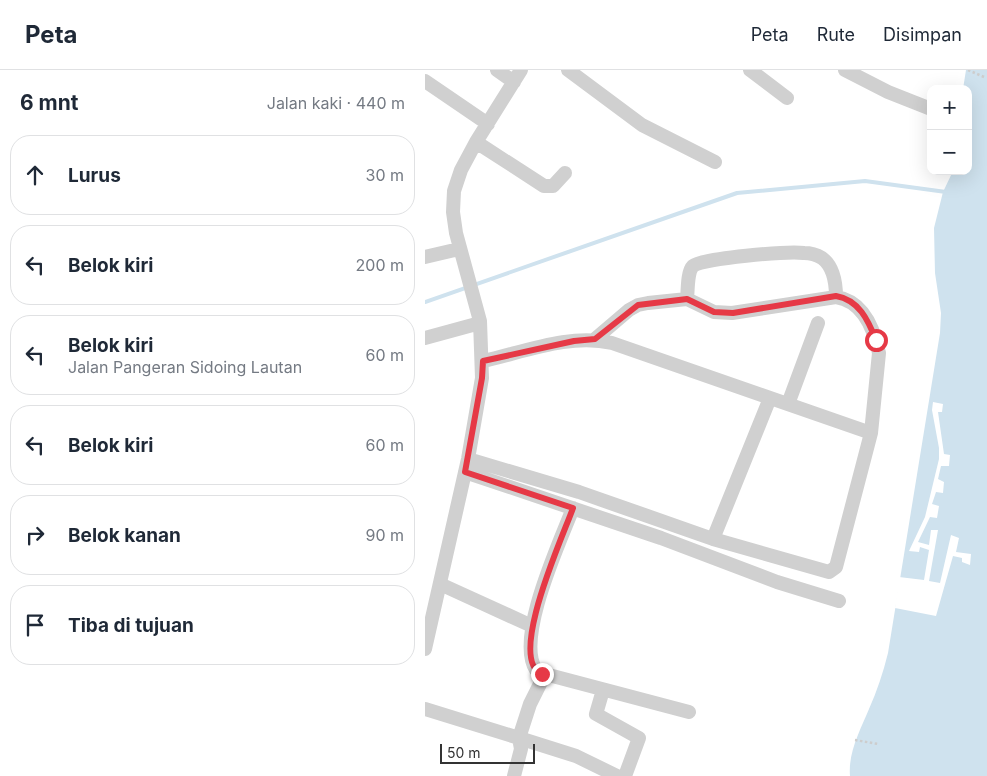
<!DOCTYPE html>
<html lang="id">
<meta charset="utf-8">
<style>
:root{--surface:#fff;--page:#f6f6f7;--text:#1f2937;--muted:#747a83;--line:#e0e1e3}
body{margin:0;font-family:Inter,sans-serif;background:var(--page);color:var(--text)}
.controls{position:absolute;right:15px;top:15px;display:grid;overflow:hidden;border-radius:10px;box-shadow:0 5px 20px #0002}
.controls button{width:45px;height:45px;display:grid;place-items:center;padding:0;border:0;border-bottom:1px solid var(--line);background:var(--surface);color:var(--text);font:25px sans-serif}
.scale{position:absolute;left:15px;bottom:12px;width:95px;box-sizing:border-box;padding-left:5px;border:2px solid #333;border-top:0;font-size:14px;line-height:18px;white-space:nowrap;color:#333;-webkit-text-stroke:4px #fff;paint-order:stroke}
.stop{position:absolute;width:15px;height:15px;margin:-11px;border:4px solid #e63946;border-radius:50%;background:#fff}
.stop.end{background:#e63946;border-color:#fff;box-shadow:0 1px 5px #0008}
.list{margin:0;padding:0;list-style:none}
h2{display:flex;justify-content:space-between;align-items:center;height:65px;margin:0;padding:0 20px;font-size:21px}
h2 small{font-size:16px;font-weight:400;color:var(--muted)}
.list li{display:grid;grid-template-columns:32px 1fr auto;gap:15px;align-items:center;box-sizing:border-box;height:80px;margin:0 10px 10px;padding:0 10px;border:1px solid var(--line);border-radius:20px}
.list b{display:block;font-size:19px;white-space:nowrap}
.list p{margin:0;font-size:16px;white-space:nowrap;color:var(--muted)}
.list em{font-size:16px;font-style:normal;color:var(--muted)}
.icon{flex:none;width:28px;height:28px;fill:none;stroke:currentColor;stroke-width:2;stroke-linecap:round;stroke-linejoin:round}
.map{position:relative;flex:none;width:562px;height:706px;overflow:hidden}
header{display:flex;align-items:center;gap:30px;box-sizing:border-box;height:70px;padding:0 25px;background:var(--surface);border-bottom:1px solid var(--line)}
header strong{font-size:24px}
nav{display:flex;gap:28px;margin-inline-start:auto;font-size:18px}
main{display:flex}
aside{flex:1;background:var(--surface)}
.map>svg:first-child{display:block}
.water{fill:#cfe2ee}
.pier{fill:#fff}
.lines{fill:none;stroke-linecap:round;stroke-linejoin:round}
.stream{stroke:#cfe2ee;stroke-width:4}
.path{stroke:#cdcdcd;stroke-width:2.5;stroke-dasharray:2.5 2.5;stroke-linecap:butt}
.minor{stroke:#d0d0d0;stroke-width:14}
.route{stroke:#e63946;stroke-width:6}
</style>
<header>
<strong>Peta</strong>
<nav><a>Peta</a><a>Rute</a><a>Disimpan</a></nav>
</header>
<main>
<aside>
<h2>6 mnt<small>Jalan kaki · 440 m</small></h2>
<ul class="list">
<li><svg class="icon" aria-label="ahead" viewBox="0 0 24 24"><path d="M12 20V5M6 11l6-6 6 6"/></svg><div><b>Lurus</b></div><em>30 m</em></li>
<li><svg class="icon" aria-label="left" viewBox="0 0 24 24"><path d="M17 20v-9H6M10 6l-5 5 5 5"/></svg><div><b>Belok kiri</b></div><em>200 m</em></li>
<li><svg class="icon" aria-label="left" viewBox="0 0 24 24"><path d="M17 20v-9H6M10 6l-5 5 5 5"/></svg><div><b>Belok kiri</b><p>Jalan Pangeran Sidoing Lautan</p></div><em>60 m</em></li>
<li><svg class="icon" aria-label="left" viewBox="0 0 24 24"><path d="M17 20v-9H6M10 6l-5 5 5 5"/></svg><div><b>Belok kiri</b></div><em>60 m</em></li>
<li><svg class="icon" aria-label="right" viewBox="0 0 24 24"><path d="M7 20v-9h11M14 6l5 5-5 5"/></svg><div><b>Belok kanan</b></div><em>90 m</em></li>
<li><svg class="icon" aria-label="arrive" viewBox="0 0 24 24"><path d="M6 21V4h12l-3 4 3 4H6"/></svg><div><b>Tiba di tujuan</b></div></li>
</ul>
</aside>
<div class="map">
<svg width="562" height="706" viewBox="0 0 562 706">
<rect width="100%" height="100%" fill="#fff"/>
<path class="water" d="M541 0H562V706H425C423 682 435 661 444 639 452 621 458 603 463 583L515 263 516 243 510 203 509 158 518 122 528 101H543V19H538Z"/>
<path class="pier" d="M508 332 518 334 517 342H513L519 384 525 385 524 396H516L513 409 519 412 518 423 511 422 507 434 514 436 512 448 505 447 493 472 504 475 506 460H513L504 511 515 513 526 465 534 468 531 482 546 484 545 495 537 492V488L528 486 511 546 470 538 474 507 499 510 504 480 495 477 494 482 484 481 500 447 514 389V378L507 340Z"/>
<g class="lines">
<path class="stream" d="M0 232 312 123 440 111 521 122"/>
<path class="path" d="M543 0 559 7
M430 670 453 674"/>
<path class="minor" d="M72 0 89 12
M143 0 217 55 290 92
M325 0 362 28
M420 0 463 22 506 39
M0 11 63 54
M51 72 119 116H128L140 103
M0 187 34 179
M262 229C263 221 262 202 268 196 277 188 364 181 379 183 384 183 392 185 397 188 409 197 411 213 411 227
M0 268 55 253
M170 269 204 240 213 235 223 233 262 229 289 242 307 243 411 227C438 231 449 259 454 283L446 363
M363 334 393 253
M43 389 154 422 288 469 404 502 411 497 446 363 187 273C145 263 99 282 58 291
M40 402 236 468 352 512 414 531
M288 469 345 328
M15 514 107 556
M0 579 43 389 57 308 55 251 31 163 28 142 29 121 36 100 51 72 96 0
M120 604 111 600C90 568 135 472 148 438
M178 620 171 644 214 668 200 706
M0 639 94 668 105 634 120 604 264 642
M89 706 96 679 94 668 151 686 192 706"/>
</g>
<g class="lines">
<path class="route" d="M117 604C81 590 139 464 148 438L40 402 57 308 58 291 149 271 170 269 213 235 262 229 289 242 308 243 411 226C434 230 443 250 451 270"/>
</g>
</svg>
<div class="controls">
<button>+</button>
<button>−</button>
</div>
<div class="scale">50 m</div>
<div class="stop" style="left:451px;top:270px"></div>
<div class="stop end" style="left:117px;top:604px"></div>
</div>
</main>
